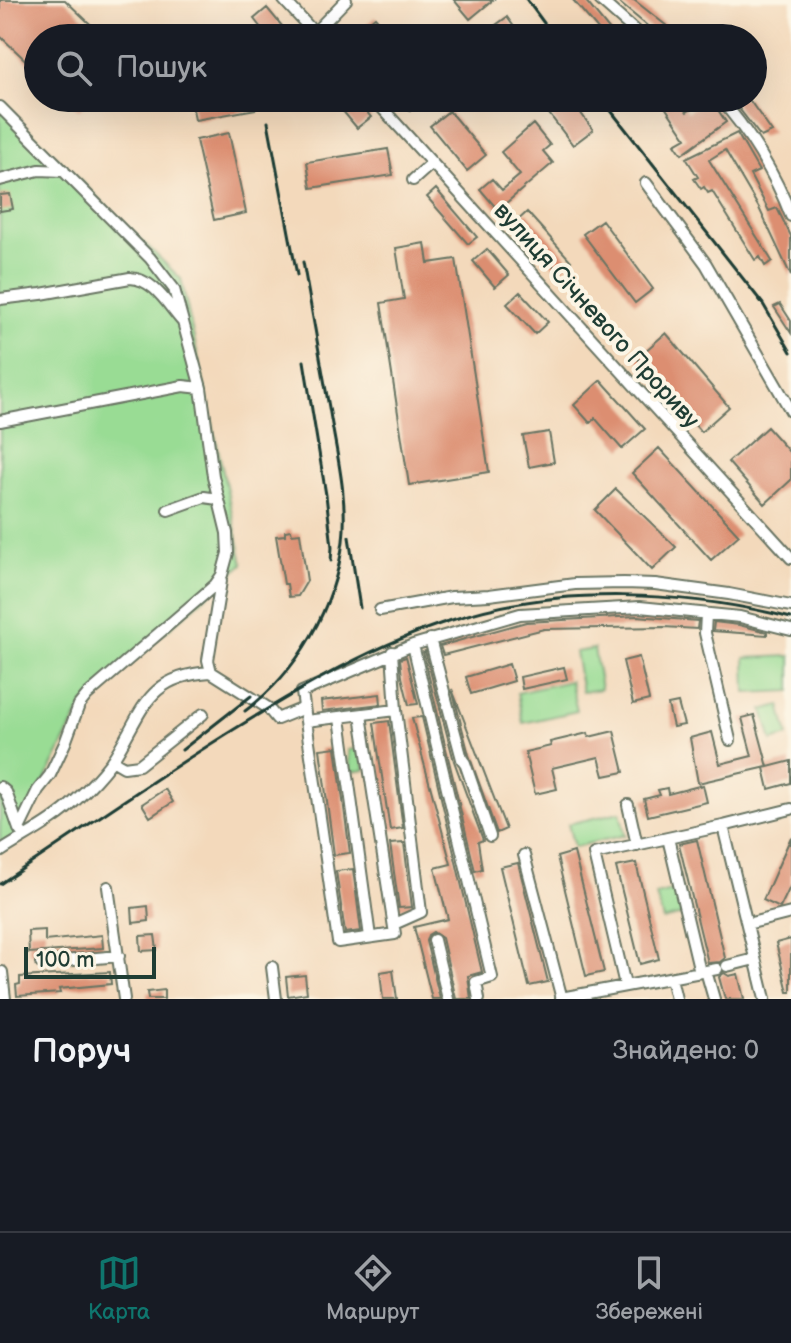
<!DOCTYPE html>
<html lang="uk">
<meta charset="utf-8">
<style>
:root{--surface:#171b24;--page:#242831;--text:#f1f3f6;--muted:#9ea1a6;--line:#363941;--accent:#0f766e}
body{margin:0;font-family:"Balsamiq Sans",sans-serif;background:var(--page);color:var(--text)}
.scale{position:absolute;left:24px;bottom:20px;width:132px;box-sizing:border-box;padding-left:8px;border:4px solid #1f3d34;border-top:0;font-size:22px;line-height:28px;white-space:nowrap;color:#1f3d34;-webkit-text-stroke:6px #fcf5e5;paint-order:stroke}
.list{margin:0;padding:0;list-style:none}
h2{display:flex;justify-content:space-between;align-items:center;height:104px;margin:0;padding:0 32px;font-size:34px}
h2 small{font-size:26px;font-weight:400;color:var(--muted)}
.icon{flex:none;width:44px;height:44px;fill:none;stroke:currentColor;stroke-width:2;stroke-linecap:round;stroke-linejoin:round}
.map{position:relative;flex:none;width:791px;height:999px;overflow:hidden}
.search{position:absolute;background:var(--surface);box-shadow:0 8px 32px #0002;left:24px;right:24px;top:24px;height:88px;display:flex;align-items:center;gap:20px;box-sizing:border-box;padding:0 28px;border-radius:44px;color:var(--muted);font-size:30px}
.sheet{height:232px;background:var(--surface)}
nav{display:flex;justify-content:space-around;align-items:center;box-sizing:border-box;height:112px;border-top:2px solid var(--line);background:var(--surface);font-size:22px;color:var(--muted)}
nav a{display:grid;justify-items:center;gap:4px}
nav .on{color:var(--accent)}
.map>svg:first-child{display:block}
.green{fill:#99dc94;stroke:#5c8c64;stroke-width:2}
.building{fill:#dc8e71}
.lines{fill:none;stroke-linecap:round;stroke-linejoin:round}
.minor-casing{stroke:#697463;stroke-width:14}
.minor{stroke:#fff;stroke-width:10}
.rail{stroke:#1f3d34;stroke-width:3}
.labels{text-anchor:middle;stroke-width:8;stroke-linejoin:round;paint-order:stroke}
.street-label{font-size:24px;fill:#1f3d34;stroke:#fcf5e5}
</style>
<div class="map">
<svg width="791" height="999" viewBox="0 0 791 999">
<rect width="100%" height="100%" fill="#fcf5e5"/>
<filter id="ink" filterUnits="userSpaceOnUse"><feTurbulence type="fractalNoise" baseFrequency=".0125" numOctaves="2"/><feDisplacementMap in="SourceGraphic" scale="16" xChannelSelector="R" yChannelSelector="G"/><feConvolveMatrix kernelMatrix="1 2 1 2 8 2 1 2 1" color-interpolation-filters="sRGB"/></filter>
<filter id="wash" filterUnits="userSpaceOnUse"><feTurbulence type="fractalNoise" baseFrequency=".006" numOctaves="4" result="noise"/><feDisplacementMap in="SourceGraphic" scale="32" xChannelSelector="R" yChannelSelector="G"/><feGaussianBlur stdDeviation="1.8" result="paint"/><feColorMatrix in="noise" values="0 0 0 0 0 0 0 0 0 0 0 0 0 0 0 0 0 1.4 0 .05"/><feComposite in="paint" operator="in"/></filter>
<g filter="url(#wash)">
<rect width="100%" height="100%" fill="#f3d9bb"/>
<path class="green" d="M0 102 181 279 243 564 84 703 16 838 0 848Z
M594 649 601 689 582 692 575 652Z
M791 656V691L746 693 745 658Z
M570 681 577 711 523 723 517 693Z
M780 705 788 736 772 741 763 710Z
M361 748 365 770 351 772 348 750Z
M620 812 625 835 574 847 568 824Z
M675 890 682 915 663 920 656 895Z"/>
<g id="blocks">
<path class="building" d="M0 0H65L105 38H38V72L0 36Z
M454 0H493L470 19Z
M573 0H585L616 38H605Z
M616 0H634L682 38H662Z
M267 8 292 38H269L254 19Z
M375 17 393 38H350Z
M507 17 522 38H478Z
M66 98H91L79 110Z
M191 98H254L256 109 195 120Z
M332 98H355L371 117 357 128Z
M400 98H424L410 110Z
M537 98H570L593 130 573 145Z
M659 98H678L687 112 710 98 726 122 682 154 675 144 686 138Z
M731 98H748L772 132 761 137Z
M449 111 486 155 467 171 430 126Z
M533 124 550 145 543 151 553 163 498 210 480 189 492 179 502 190 520 175 501 152Z
M229 133 246 213 214 220 196 140Z
M737 133 759 171 750 175 769 211 777 208 791 236V276L759 208 725 150 709 160 772 261 765 266 760 257 755 260 712 191 708 193 704 187 701 189 694 179 698 177 686 158Z
M388 149 393 175 311 188 307 162Z
M436 189 477 237 468 244 427 197Z
M10 194 13 209 0 211V195Z
M527 212 571 261 559 272 515 223Z
M602 220 653 289 635 303 583 234Z
M425 243 428 263 456 259 489 472 409 485 381 303 404 299 396 248Z
M487 249 509 275 495 287 473 261Z
M520 292 548 322 535 334 507 304Z
M780 304 791 321V333L774 307Z
M666 333 729 407 701 432 637 358Z
M601 380 645 429 622 449 595 418 590 423 574 405Z
M767 427 791 454V480L765 504 728 462Z
M549 432 554 462 529 467 523 436Z
M659 448 739 535 711 560 632 473Z
M616 489 676 547 652 570 595 510Z
M291 530 292 534 300 533 307 581 298 596 289 597 287 584H284L276 536 285 535V531Z
M637 616 698 621 697 629 664 627 544 629 443 655 440 646 526 622Z
M714 622 739 625 767 632V635L713 631Z
M425 651 454 761 483 840 478 842 482 869 475 871 423 652Z
M406 657V656L418 704 409 705 402 677 400 659Z
M639 657 649 700 633 704 623 661Z
M509 664 514 681 471 694 466 677Z
M564 667 567 679 522 689 520 677Z
M452 689 506 829 497 833 469 755Z
M380 694 381 704 322 711 321 701Z
M678 703 684 725 673 727 668 705Z
M754 715 768 767 791 761V783L769 789 764 768 767 767 698 783 690 738 712 732 720 764 752 756 742 718Z
M422 717 482 972 468 976 471 999H456L442 938 433 932 428 935 426 941 440 999H432L414 927 448 919 435 868 451 864 412 718Z
M389 721 403 828 390 830 374 723Z
M614 731 624 772 604 776 599 757 552 768 557 789 535 794 525 752 551 746 550 742 588 733 589 737Z
M336 747 350 853 334 855 320 749Z
M703 785 707 802 648 816 644 799 660 795 658 790 667 788 668 794Z
M165 789 173 802 150 817 142 804Z
M791 837V885L780 908 763 900Z
M697 840 725 958 720 962 708 963 679 844Z
M404 843 412 907 399 908 390 844Z
M574 852 604 972 586 976 557 857Z
M518 863 548 982 529 986 500 867Z
M636 863 659 959 640 964 616 867Z
M353 869 361 931 345 933 336 871Z
M148 906 149 921 133 923 132 908Z
M45 930V941L102 935 103 948 29 953 28 931Z
M155 935 157 950 141 951 140 936Z
M791 939V992H788L776 943Z
M393 970 397 999H383L380 972Z
M110 972 111 984 59 989 60 993 17 996 16 985 20 984V977Z
M724 973 729 976 738 974 744 999H725L719 977Z
M305 975 307 993 288 996 286 977Z
M164 990V999H148L147 992Z"/>
</g>
</g>
<g filter="url(#ink)">
<use href="#blocks" fill-opacity="0" stroke="#697463" stroke-width="2"/>
<g class="lines">
<g class="minor-casing">
<path id="minor" d="M284 0 319 38
M600 0 643 38
M314 33 346 0
M373 98 791 558
M719 98C748 129 776 176 791 216
M0 107 150 258 174 289 201 388 213 476 227 533 228 553 222 575 215 585 87 695 79 705 65 743 50 775 38 790 19 829 24 836
M0 180 39 170 64 171
M413 180 432 163
M646 183 706 264 791 411
M0 299 41 294 130 278C154 279 167 304 182 321
M0 421 183 386 201 388
M168 510 204 497 218 499
M221 581 208 660 211 672 268 708 277 719 304 708
M380 610 452 597 489 595 575 584 624 583 655 584 729 594 791 606
M706 614 705 633 730 740
M430 639 462 759 465 763 490 836
M413 645 492 977 476 982 479 999
M392 652 396 710 306 721 302 692 413 645 520 614 640 607 740 617 791 630
M340 718 370 937
M306 721 338 942 395 934 361 715
M112 760 124 767 139 765 203 714
M0 787 6 792 19 829
M628 805 637 845
M668 838 700 972
M0 852C26 835 55 821 77 799 89 788 101 775 111 762 143 715 143 676 211 672
M524 855 562 999
M108 887 124 999
M394 924 421 912 396 710
M747 924 791 913
M434 940 448 999
M41 963 119 956
M727 966 755 959
M272 967 276 999
M706 971 714 999
M0 974 2 972 5 999
M671 978 676 999
M625 985 594 854 723 826
M561 998 717 969
M765 999 723 826 791 809"/>
</g>
<use href="#minor" class="minor"/>
<path class="rail" d="M527 0 555 38
M601 98 763 304 791 352
M268 122 297 275
M304 361 326 495 332 547 331 561
M349 537 360 608
M245 711C298 672 335 607 343 541 348 498 337 455 330 413 321 363 312 313 303 262
M182 750 251 696
M0 884C78 832 154 779 233 730 304 686 375 644 455 619 558 585 687 591 791 618"/>
</g>
</g>
<g class="labels">
<g class="street-label">
<text transform="translate(597 315) rotate(48)" y="8">вулиця Січневого Прориву</text>
</g>
</g>
</svg>
<div class="scale">100 m</div>
<div class="search"><svg class="icon" aria-label="search" viewBox="0 0 24 24"><circle cx="10" cy="10" r="6"/><path d="M15 15l6 6"/></svg>Пошук</div>
</div>
<section class="sheet">
<h2>Поруч<small>Знайдено: 0</small></h2>
<ul class="list">
</ul>
</section>
<nav>
<a class="on"><svg class="icon" aria-label="map" viewBox="0 0 24 24"><path d="M3 6l6-2 6 2 6-2v14l-6 2-6-2-6 2zM9 4v14M15 6v14"/></svg>Карта</a>
<a><svg class="icon" aria-label="directions" viewBox="0 0 24 24"><path d="M12 3l9 9-9 9-9-9zM9 14v-3h6M13 9l2 2-2 2"/></svg>Маршрут</a>
<a><svg class="icon" aria-label="saved" viewBox="0 0 24 24"><path d="M7 4h10v16l-5-4-5 4z"/></svg>Збережені</a>
</nav>
